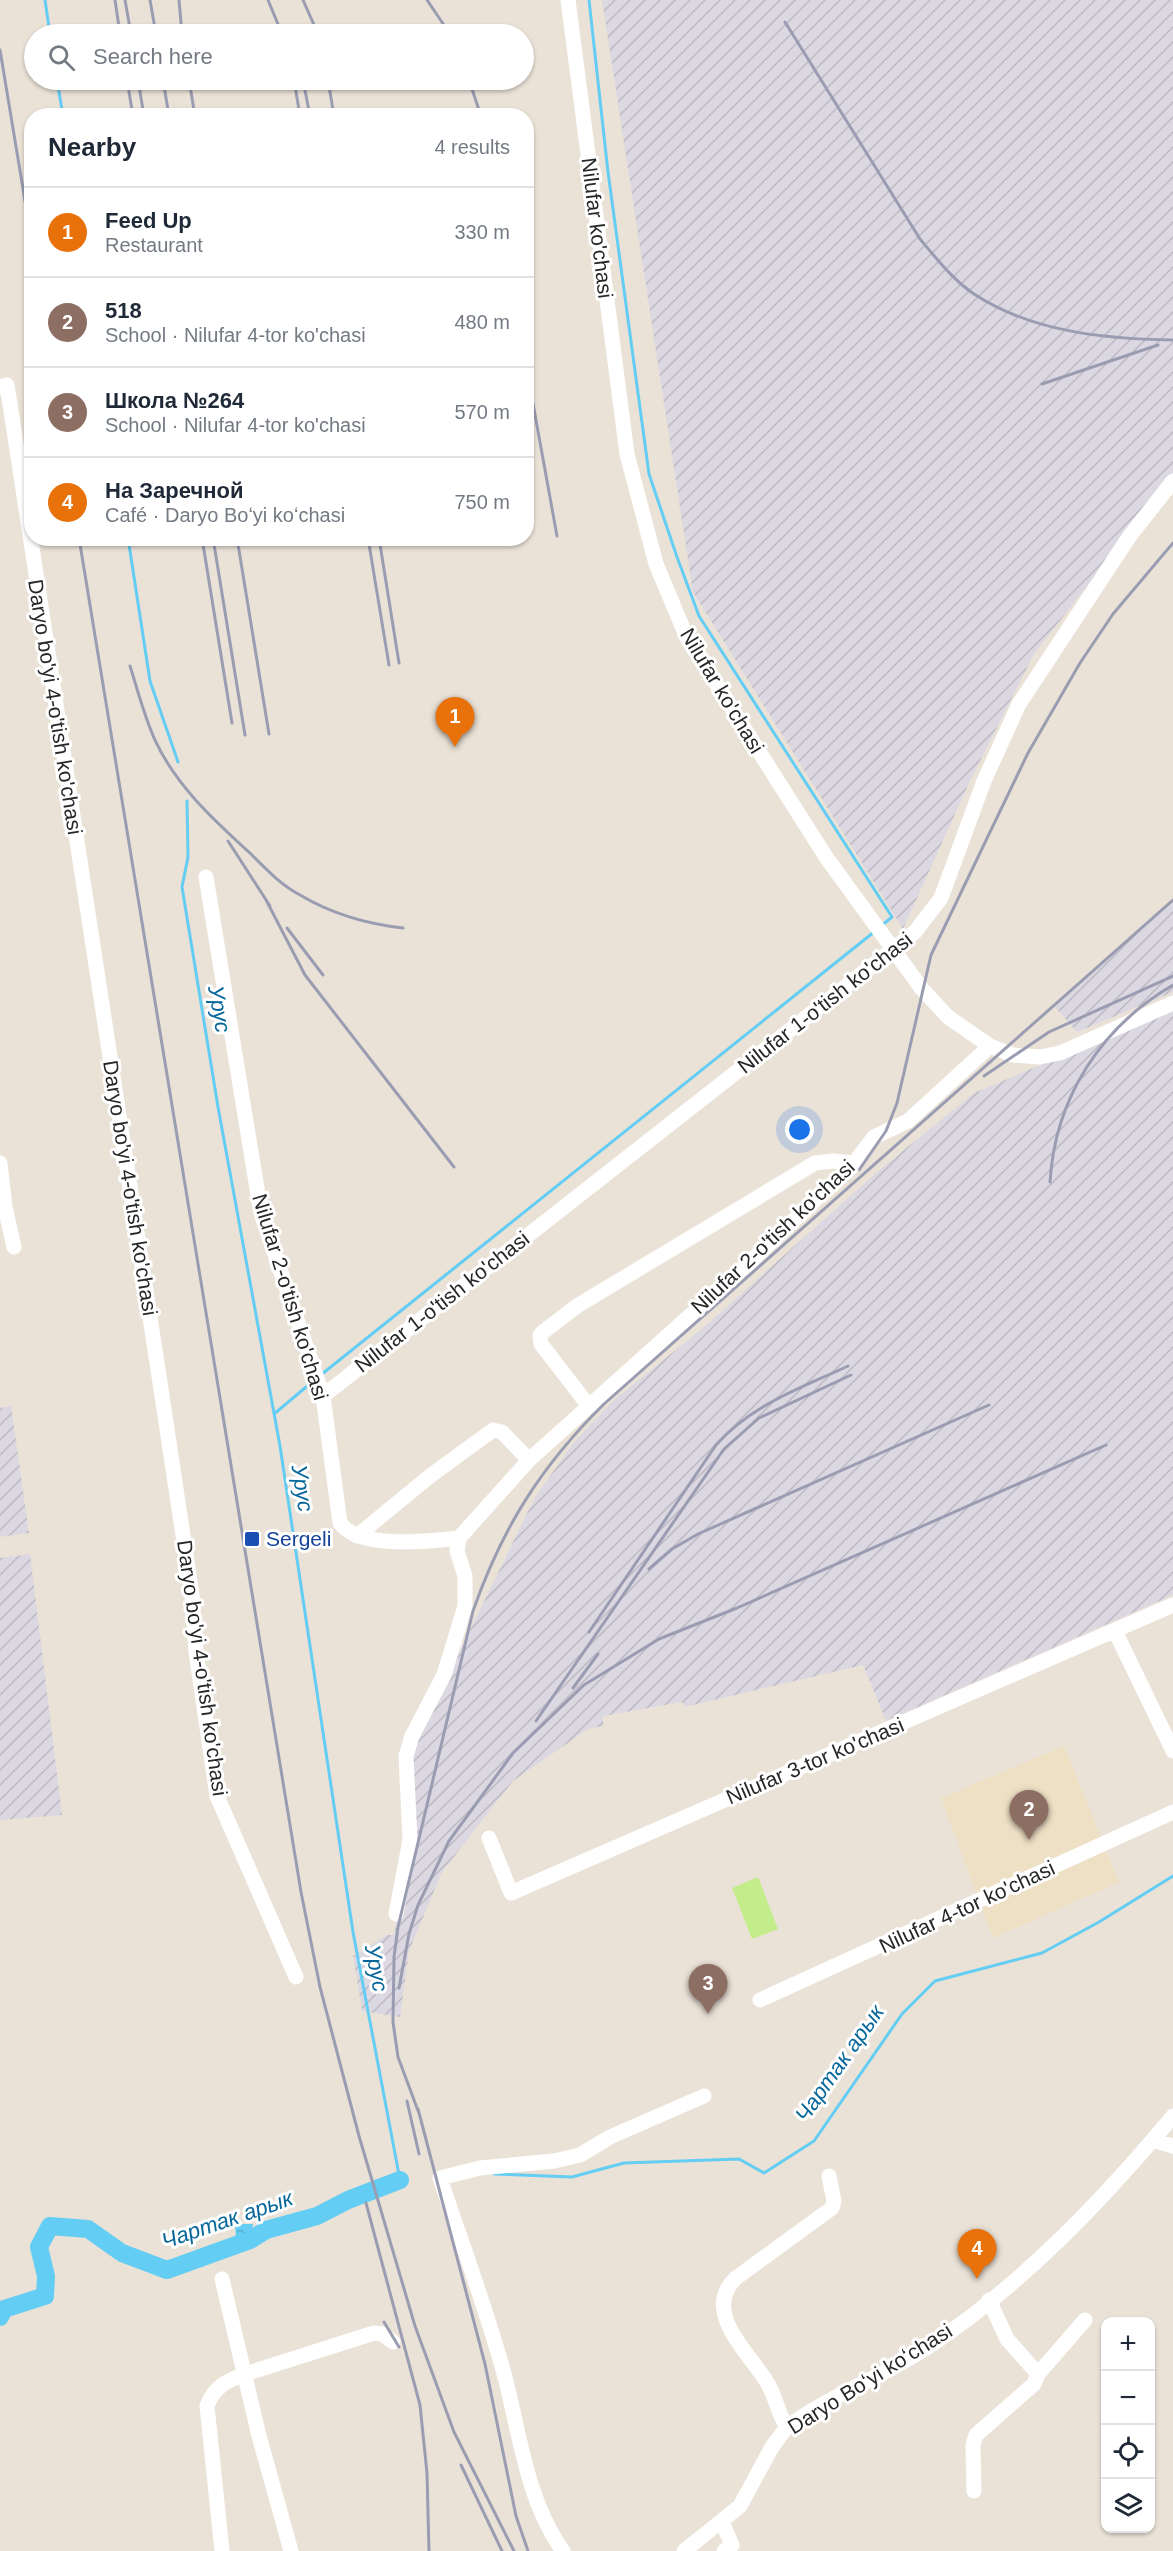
<!DOCTYPE html>
<meta charset="utf-8">
<style>
:root{--surface:#fff;--page:#f6f6f7;--text:#1f2937;--muted:#747a83;--line:#e0e1e3;--accent:#0b8043}
body{margin:0;font-family:Arial,sans-serif;background:var(--page);color:var(--text)}
.controls{position:absolute;right:18px;bottom:18px;display:grid;overflow:hidden;border-radius:12px;box-shadow:0 2px 4px #0004}
.controls button{width:54px;height:54px;display:grid;place-items:center;padding:0;border:0;border-bottom:2px solid var(--line);background:var(--surface);color:var(--text);font:30px sans-serif}
.you{position:absolute;left:800px;top:1130px;width:21px;height:21px;margin:-15px;border:4px solid #fff;border-radius:50%;background:#1a73e8;box-shadow:0 0 0 9px #1a73e833}
.badge{display:grid;place-items:center;width:39px;height:39px;border-radius:50%;background:var(--accent);color:#fff;font-size:20px;font-weight:700}
.pin{position:absolute;translate:-50% -50px;filter:drop-shadow(0 2px 3px #0008)}
.pin::after{content:'';position:absolute;top:32px;width:21px;height:18px;background:inherit;clip-path:polygon(0 0,100% 0,50% 100%)}
.list{margin:0;padding:0;list-style:none}
h2{display:flex;justify-content:space-between;align-items:center;height:78px;margin:0;padding:0 24px;font-size:26px}
h2 small{font-size:20px;font-weight:400;color:var(--muted)}
.list li{display:grid;grid-template-columns:39px 1fr auto;gap:18px;align-items:center;box-sizing:border-box;height:90px;padding:0 24px;border-top:2px solid var(--line)}
.list b{display:block;font-size:22px;white-space:nowrap}
.list p{margin:0;font-size:20px;white-space:nowrap;color:var(--muted)}
.list em{font-size:20px;font-style:normal;color:var(--muted)}
.icon{flex:none;width:33px;height:33px;fill:none;stroke:currentColor;stroke-width:2;stroke-linecap:round;stroke-linejoin:round}
.map{position:relative;flex:none;width:1173px;height:2551px;overflow:hidden}
.search{position:absolute;background:var(--surface);box-shadow:0 2px 4px #0004;left:24px;top:24px;width:510px;height:66px;display:flex;align-items:center;gap:15px;box-sizing:border-box;padding:0 21px;border-radius:33px;color:var(--muted);font-size:22px}
.panel{position:absolute;background:var(--surface);box-shadow:0 2px 4px #0004;left:24px;top:108px;width:510px;height:438px;border-radius:24px}
.map>svg:first-child{display:block}
.industrial{fill:url(#industrial-furrows)}
.education{fill:#eee0c5}
.pitch{fill:#c3ed8b}
.water{fill:url(#water-ripples)}
.lines{fill:none;stroke-linecap:round;stroke-linejoin:round}
.stream{stroke:#63cdf3;stroke-width:3}
.river{stroke:#63cdf3;stroke-width:18}
.minor{stroke:#fff;stroke-width:15}
.rail{stroke:#9a9db2;stroke-width:3}
.transit-dot{fill:#1a4fb4;stroke:#fff;stroke-width:2}
.labels{text-anchor:middle;stroke-width:6;stroke-linejoin:round;paint-order:stroke}
.street-label{font-size:21px;fill:#272727;stroke:#fff}
.transit-label{font-size:21px;fill:#164399;stroke:#fff;text-anchor:start}
.water-label{font-size:22px;font-style:italic;fill:#07679a;stroke:#fff}
</style>
<div class="map">
<svg width="1173" height="2551" viewBox="0 0 1173 2551">
<defs>
<pattern id="industrial-furrows" width="10" height="10" patternUnits="userSpaceOnUse" patternTransform="scale(1.5)"><rect width="10" height="10" fill="#dbd8e2"/><path d="M-1 1l2-2M0 10L10 0M9 11l2-2" fill="none" stroke="#bcb9c2"/></pattern>
<pattern id="water-ripples" width="26" height="14" patternUnits="userSpaceOnUse" patternTransform="scale(1.5)"><rect width="26" height="14" fill="#63cdf3"/><path d="M2 4q2-2 4 0t4 0M15 11q2-2 4 0t4 0" fill="none" stroke="#56b0d0"/></pattern>
</defs>
<rect width="100%" height="100%" fill="#ebe2d7"/>
<path class="industrial" d="M602 0H1173V476L1034 654 970 781 903 929 693 592Z
M1173 900V992L1077 1032 1055 1007Z
M1173 1009V1595L886 1721 863 1665 685 1707 682 1702 603 1716V1726L588 1729 513 1781 442 1872 409 1951 400 2017 362 2011 353 1956 387 1935H394L414 1838 411 1751 534 1499 573 1443 615 1399 703 1328 877 1172 974 1093Z
M11 1406 29 1533 0 1537V1408Z
M30 1554 62 1815 0 1820V1558Z"/>
<path class="education" d="M1064 1746 1119 1882 993 1938 941 1798Z"/>
<path class="pitch" d="M758 1877 778 1929 752 1939 732 1888Z"/>
<path class="water" d="M235 2224H253C253 2233 244 2236 236 2239Z"/>
<g class="lines">
<path class="stream" d="M45 0 50 34
M589 0 608 172 649 474 677 557 699 616 892 917 881 926
M57 80 63 116
M128 538 150 681 178 762
M187 801 188 857 182 887 218 1107 280 1446 353 1932 400 2180 406 2179
M322 1374 874 932
M274 1414 312 1382
M494 2174 572 2177 624 2163 739 2159 764 2173 814 2141 902 2014 935 1981 1042 1953 1099 1922 1173 1876"/>
<path class="river" d="M0 2317 4 2309 45 2296 46 2276 39 2247 50 2226 88 2229 122 2253 167 2270 250 2240 266 2230 317 2216 348 2200 400 2180"/>
<path class="minor" d="M568 0 627 454 656 564 687 638 826 857 922 989 948 1017 990 1046 1013 1055 1040 1057 1060 1053 1173 1003
M0 387 7 385 159 1376 192 1595 196 1652 217 1796 296 1977
M206 877 261 1213 323 1396 340 1523C360 1550 428 1541 459 1538
M0 1163 5 1207 14 1247
M323 1396 915 932 941 898 984 781 1019 704 1129 537 1173 481
M588 1405 541 1344 540 1335 543 1332 577 1306 815 1163 833 1161 854 1163
M357 1536 430 1476 493 1430 502 1432 529 1460
M1115 1631 1173 1751
M489 1838 511 1893 1173 1605
M396 1914 410 1840 406 1756 412 1736 444 1675 465 1606V1576L457 1551 459 1538 529 1460 753 1259 854 1163 874 1137 908 1121 990 1046
M760 2000 1173 1812
M1153 2140 1173 2146
M222 2279 259 2436 291 2551
M989 2300 1007 2339 1038 2374
M787 2427C778 2414 776 2398 768 2384 751 2354 700 2312 736 2278L832 2208 834 2201 829 2176
M974 2491 973 2445 976 2435 1034 2384 1038 2374 1085 2320
M722 2522 732 2545 724 2551
M222 2551 207 2406C214 2387 226 2381 245 2374L374 2333 382 2334 393 2342
M563 2551C525 2498 520 2431 503 2370 485 2305 461 2241 440 2178L480 2168 554 2161 580 2155 610 2137 704 2096
M684 2551 740 2506 772 2447 787 2427C830 2396 881 2377 925 2349 1020 2287 1101 2202 1173 2116"/>
<path class="rail" d="M115 0 120 34
M125 0 131 34
M150 0 156 34
M179 0 182 34
M268 0 282 34
M303 0 318 34
M427 0 450 34
M785 22 920 239C936 258 953 280 974 294 1032 332 1105 339 1173 340
M0 50 32 243
M127 80 133 116
M138 80 144 116
M163 80 169 116
M189 80 195 116
M294 80 300 116
M303 80 310 116
M328 80 334 116
M469 80 481 116
M526 365 557 536
M1042 384 1158 345
M79 538 301 1892 320 1987 359 2136 415 2326 454 2432 514 2551
M202 538 232 723
M213 538 245 735
M237 538 269 734
M368 538 389 665
M379 538 399 663
M130 666C138 691 144 716 155 740 176 786 215 821 251 854 266 869 281 885 300 895 332 914 367 924 403 928
M228 841 270 906
M266 900 305 975 454 1167
M287 928 323 975
M984 1076 1049 1032 1173 976
M859 1170 886 1131 897 1103 931 955 1028 753 1080 663 1113 614 1173 543
M1050 1182C1055 1098 1101 1027 1173 985
M649 1569 672 1549 698 1534 989 1405
M589 1632 716 1445C753 1404 799 1389 848 1366
M573 1688 598 1654
M536 1721 724 1449 759 1418 851 1375
M399 1988 409 1934 418 1905 449 1841 513 1753 584 1685 659 1639 737 1608 1106 1445
M407 2101 419 2154
M418 2109 485 2364 516 2516 528 2551
M420 2116 398 2057 393 2022 394 1957 398 1927 473 1611C502 1528 541 1466 604 1404L1173 900
M366 2203 420 2405 427 2473 429 2551
M384 2322 399 2347
M461 2465 502 2551"/>
</g>
<rect class="transit-dot" x="244" y="1531" width="16" height="16" rx="3"/>
<g class="labels">
<g class="street-label">
<text transform="translate(597 228) rotate(83)" y="7">Nilufar ko'chasi</text>
<text transform="translate(722 691) rotate(59)" y="7">Nilufar ko'chasi</text>
<text transform="translate(55 707) rotate(81)" y="7">Daryo bo'yi 4-o'tish ko'chasi</text>
<text transform="translate(825 1003) rotate(-38)" y="7">Nilufar 1-o'tish ko'chasi</text>
<text transform="translate(130 1188) rotate(81)" y="7">Daryo bo'yi 4-o'tish ko'chasi</text>
<text transform="translate(773 1237) rotate(-43)" y="7">Nilufar 2-o'tish ko'chasi</text>
<text transform="translate(290 1297) rotate(73)" y="7">Nilufar 2-o'tish ko'chasi</text>
<text transform="translate(442 1302) rotate(-38)" y="7">Nilufar 1-o'tish ko'chasi</text>
<text transform="translate(202 1668) rotate(82)" y="7">Daryo bo'yi 4-o'tish ko'chasi</text>
<text transform="translate(815 1761) rotate(-23)" y="7">Nilufar 3-tor ko'chasi</text>
<text transform="translate(967 1907) rotate(-25)" y="7">Nilufar 4-tor ko'chasi</text>
<text transform="translate(870 2379) rotate(-32)" y="7">Daryo Boʻyi koʻchasi</text>
</g>
<g class="transit-label">
<text x="266" y="1546">Sergeli</text>
</g>
<g class="water-label">
<text transform="translate(220 1009) rotate(80)" y="8">Урус</text>
<text transform="translate(303 1488) rotate(81)" y="8">Урус</text>
<text transform="translate(377 1968) rotate(79)" y="8">Урус</text>
<text transform="translate(839 2063) rotate(-55)" y="8">Чартак арык</text>
<text transform="translate(227 2219) rotate(-19)" y="8">Чартак арык</text>
</g>
</g>
</svg>
<div class="controls">
<button>+</button>
<button>−</button>
<button><svg class="icon" aria-label="locate" viewBox="0 0 24 24"><circle cx="12" cy="12" r="6"/><path d="M12 2v4M12 18v4M2 12h4M18 12h4"/></svg></button>
<button><svg class="icon" aria-label="layers" viewBox="0 0 24 24"><path d="M12 4l9 5-9 5-9-5zM3 14l9 5 9-5"/></svg></button>
</div>
<div class="you"></div>
<div class="pin badge" style="left:455px;top:747px;background:#e8710a">1</div>
<div class="pin badge" style="left:1029px;top:1840px;background:#8d6e63">2</div>
<div class="pin badge" style="left:708px;top:2014px;background:#8d6e63">3</div>
<div class="pin badge" style="left:977px;top:2279px;background:#e8710a">4</div>
<div class="search"><svg class="icon" aria-label="search" viewBox="0 0 24 24"><circle cx="10" cy="10" r="6"/><path d="M15 15l6 6"/></svg>Search here</div>
<section class="panel">
<h2>Nearby<small>4 results</small></h2>
<ul class="list">
<li><span class="badge" style="background:#e8710a">1</span><div><b>Feed Up</b><p>Restaurant</p></div><em>330 m</em></li>
<li><span class="badge" style="background:#8d6e63">2</span><div><b>518</b><p>School · Nilufar 4-tor ko'chasi</p></div><em>480 m</em></li>
<li><span class="badge" style="background:#8d6e63">3</span><div><b>Школа №264</b><p>School · Nilufar 4-tor ko'chasi</p></div><em>570 m</em></li>
<li><span class="badge" style="background:#e8710a">4</span><div><b>На Заречной</b><p>Café · Daryo Boʻyi koʻchasi</p></div><em>750 m</em></li>
</ul>
</section>
</div>
